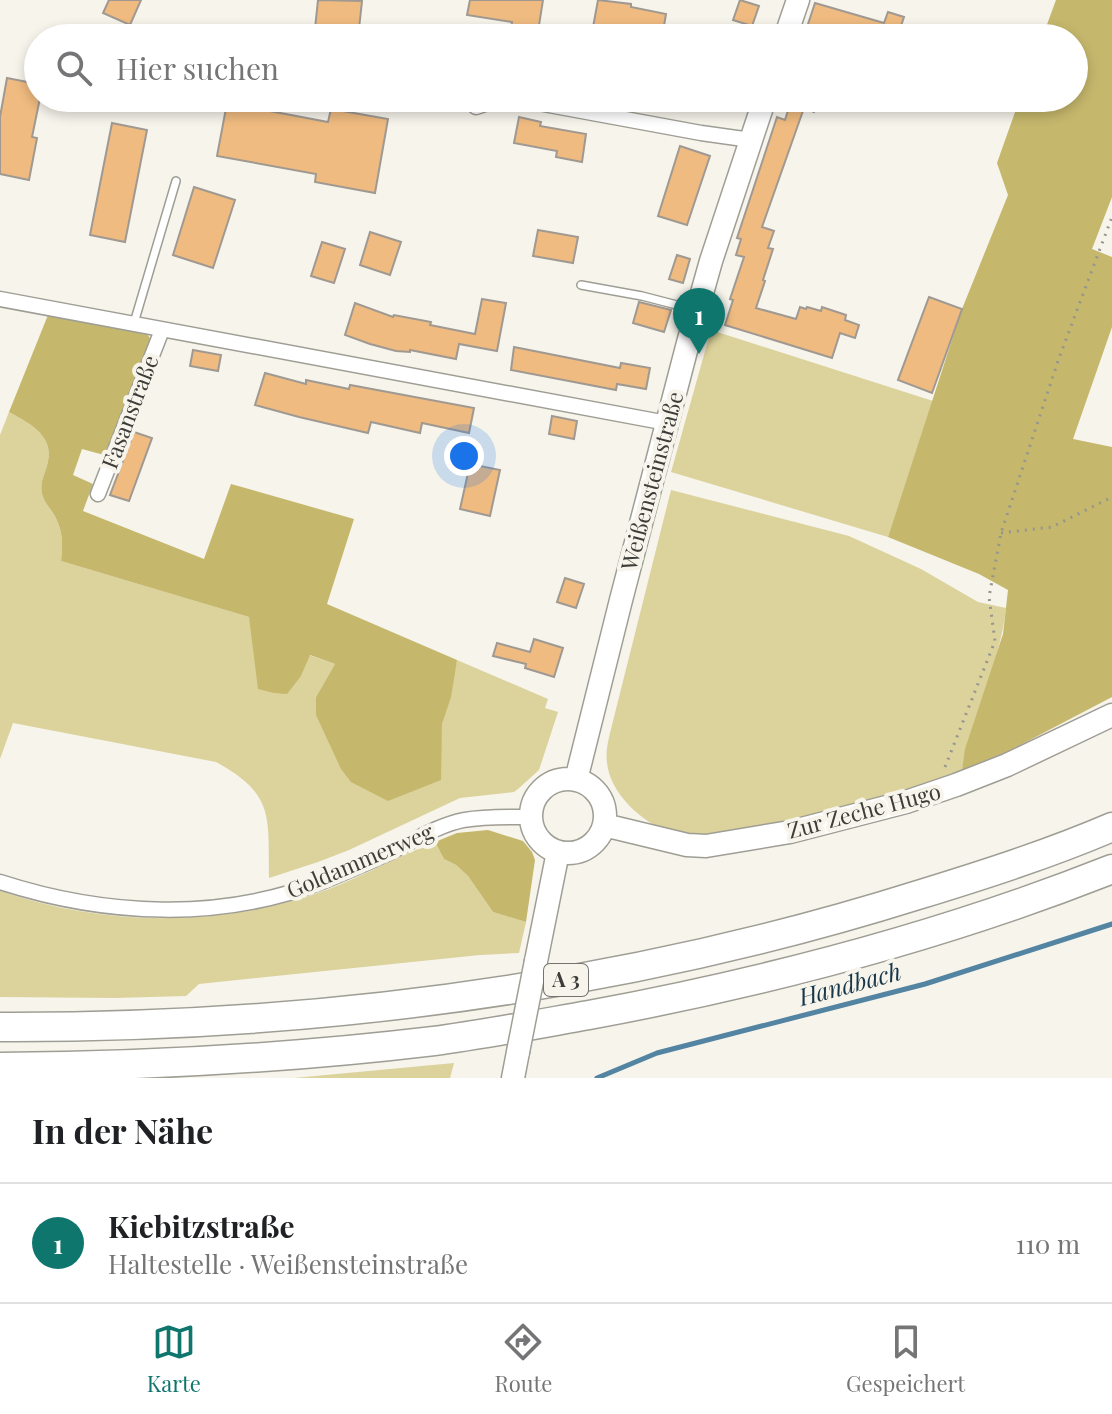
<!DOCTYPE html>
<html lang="de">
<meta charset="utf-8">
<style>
:root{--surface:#fff;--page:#f6f6f6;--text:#202124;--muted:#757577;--line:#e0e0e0;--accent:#0f766e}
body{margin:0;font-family:"Playfair Display",serif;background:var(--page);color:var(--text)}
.you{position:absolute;left:464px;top:456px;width:28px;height:28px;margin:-20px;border:6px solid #fff;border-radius:50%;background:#1a73e8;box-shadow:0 0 0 12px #1a73e833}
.badge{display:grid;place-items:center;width:52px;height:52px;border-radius:50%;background:var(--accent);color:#fff;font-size:26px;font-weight:700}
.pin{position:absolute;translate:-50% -66px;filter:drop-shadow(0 2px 4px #0008)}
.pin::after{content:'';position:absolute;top:42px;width:28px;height:24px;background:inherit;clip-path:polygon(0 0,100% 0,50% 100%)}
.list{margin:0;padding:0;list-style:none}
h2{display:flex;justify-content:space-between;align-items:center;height:104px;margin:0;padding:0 32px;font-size:34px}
h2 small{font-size:26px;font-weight:400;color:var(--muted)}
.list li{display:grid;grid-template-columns:52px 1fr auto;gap:24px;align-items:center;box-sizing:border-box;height:120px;padding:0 32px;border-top:2px solid var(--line)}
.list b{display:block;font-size:30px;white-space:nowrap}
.list p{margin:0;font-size:26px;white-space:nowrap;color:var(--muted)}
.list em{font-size:26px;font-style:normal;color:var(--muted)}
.icon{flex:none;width:44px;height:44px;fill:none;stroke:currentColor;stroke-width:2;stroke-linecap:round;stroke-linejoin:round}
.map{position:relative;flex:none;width:1112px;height:1078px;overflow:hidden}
.search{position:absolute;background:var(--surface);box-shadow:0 4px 12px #0003;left:24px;right:24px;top:24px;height:88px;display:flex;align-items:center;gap:20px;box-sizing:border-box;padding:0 28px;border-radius:44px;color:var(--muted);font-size:30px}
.sheet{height:224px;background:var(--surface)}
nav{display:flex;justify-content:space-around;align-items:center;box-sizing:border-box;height:112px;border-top:2px solid var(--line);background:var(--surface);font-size:22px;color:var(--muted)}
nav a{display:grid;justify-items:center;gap:4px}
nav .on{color:var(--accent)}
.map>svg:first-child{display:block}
.green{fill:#dcd29c}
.forest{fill:#c5b76c}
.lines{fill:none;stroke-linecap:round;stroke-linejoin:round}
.stream{stroke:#5384a2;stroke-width:5}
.building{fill:#efbb80;stroke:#a09992;stroke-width:2}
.lane-casing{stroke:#9f9e95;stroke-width:10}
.street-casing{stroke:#9f9e95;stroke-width:17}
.secondary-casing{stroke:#9f9e95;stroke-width:25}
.highway-casing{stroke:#9f9e95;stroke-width:31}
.path{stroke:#96958f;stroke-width:3;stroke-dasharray:2 6;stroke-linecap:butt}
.lane{stroke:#fff;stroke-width:7}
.street{stroke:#fff;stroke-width:14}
.secondary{stroke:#fff;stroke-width:22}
.highway{stroke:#fff;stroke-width:28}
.secondary-bridge-casing{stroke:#9f9e95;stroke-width:25;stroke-linecap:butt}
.secondary-bridge{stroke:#fff;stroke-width:22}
.labels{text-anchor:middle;stroke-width:8;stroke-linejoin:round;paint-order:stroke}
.shield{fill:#f6f4eb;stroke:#74746e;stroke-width:2}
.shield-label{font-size:20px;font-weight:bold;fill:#3d3d39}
.street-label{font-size:22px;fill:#3d3d39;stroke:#f6f4eb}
.water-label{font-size:24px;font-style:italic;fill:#17364a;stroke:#f6f4eb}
</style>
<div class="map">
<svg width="1112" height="1078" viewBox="0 0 1112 1078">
<rect width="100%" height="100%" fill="#f6f4eb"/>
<path class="green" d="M711 330 933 401 888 537 671 472Z
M9 412C27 422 54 435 48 461 46 474 38 482 43 497 45 503 50 508 53 513 63 529 63 543 61 561L249 617 301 676 309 655 335 664 316 697 441 740 442 724 457 660 548 699 545 708 558 712 539 770 518 789 514 792 460 798 349 850 318 862 269 878C268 817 275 794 216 762L13 723 0 759V435Z
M671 490 849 536 921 569 978 602 1006 608C1000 664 972 715 962 770 895 796 826 814 755 827 728 832 698 839 670 832 642 823 610 793 607 763 605 749 610 734 613 721Z
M435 842 444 859 456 865 468 876 493 912 526 922 519 953 480 955 199 984 186 996 115 998 0 997V891C106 927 224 928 329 889 365 875 399 856 435 842Z
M454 1063 450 1078H294Z"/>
<path class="forest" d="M1056 0H1112V197L1092 249 1112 257V327L1073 439 1112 447V697L1009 751 962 770 965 749 1003 634 1008 590 979 574 888 537 962 309 1008 195 997 163 1020 98H1074V38H1042Z
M48 315 145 331 152 341 151 348 104 455 82 449 73 475 93 484 83 511 204 559 231 484 354 519 327 604 457 660 451 697 442 724 441 780 388 801 351 782 341 769 316 715V697L335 664 310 655 301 676 287 694 274 693 258 689 249 617 61 561C63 543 63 529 53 513 50 508 45 503 43 497 38 482 46 474 48 461 54 435 27 422 9 412Z
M488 830 523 841 532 852 535 860 526 922 493 912 468 876 456 865 444 859 435 842 457 833Z"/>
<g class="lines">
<path class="stream" d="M597 1078 657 1053 925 984 1112 924"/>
</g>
<path class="building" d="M109 0H141L130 25 103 13Z
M318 0 362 1 358 38H314Z
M470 0H543L537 38H509L512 22 467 15Z
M598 0 631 4V7L666 14 662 38H591Z
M740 0 759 6 752 26 733 20Z
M815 3 884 23 888 12 904 17 897 38H883L843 25 838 38H832L806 30Z
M7 78 38 84V98H40L32 137 37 138 29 180 0 174V117Z
M781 98H819L814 112 804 108 762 227 774 231 768 248 773 249 763 280 765 281 756 308 796 319 800 307 806 309 807 307 821 311 822 307 846 315 845 320 859 325 855 338 840 333 832 358 725 325 733 300 730 299 744 257 736 255 741 239 737 238 777 117 785 120 790 104 780 101Z
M227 103 328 122 331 109 388 119 375 193 315 182 316 174 217 156Z
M519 117 541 122 540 126 586 134 582 162 556 157 557 151 514 143Z
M112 123 147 130 125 242 90 235Z
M680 146 710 156 687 225 658 216Z
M194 187 235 200 213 268 173 255Z
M538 230 578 237 573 263 533 256Z
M370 232 401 242 390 275 360 265Z
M322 242 345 249 334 283 311 276Z
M677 255 690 259 683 283 669 279Z
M929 297 962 309 932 393 898 380Z
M482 299 506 303 497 351 459 344 456 359 410 350V352L396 351 370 344 345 335 355 303 393 317 394 315 431 322 430 325 475 334Z
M639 302 671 310 664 332 633 323Z
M514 347 620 368 621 363 650 368 646 389 617 384 616 390 511 370Z
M193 350 221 355 218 371 190 366Z
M265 373 306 384V380L349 389 350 385 474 408 469 433 422 423 420 433 371 422 368 433 299 417 255 405Z
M552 416 577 421 574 439 549 434Z
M134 432 152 438 129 501 110 495Z
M470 464 500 470 490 516 460 509Z
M565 578 584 584 576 608 557 602Z
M534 639 563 648 554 677 525 668 526 664 493 656 497 643 530 652Z"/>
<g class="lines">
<g class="lane-casing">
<path id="lane" d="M581 285 642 296 696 310
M134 323 176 181"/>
</g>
<g class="street-casing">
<path id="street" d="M511 98 701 133 751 140
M476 107 503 98
M0 299 667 423
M98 494 162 330
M0 882C105 916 220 922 324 881 346 872 369 862 391 852 414 841 438 825 464 820 486 816 508 817 531 817"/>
</g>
<g class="secondary-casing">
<path id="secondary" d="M785 38 798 0
M531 816a37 37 0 1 1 74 0a37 37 0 1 1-74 0Z
M576 780 621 600 688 343 711 261 765 98
M604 825 687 845 706 846 790 832 906 802 956 785 1007 765 1112 715
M536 961 558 852
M513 1078 518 1052"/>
</g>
<g class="highway-casing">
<path id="highway" d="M0 1027C310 1028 622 988 918 895 983 875 1049 854 1112 827
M0 1067C145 1066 291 1058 434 1041 486 1034 538 1024 589 1015 767 982 943 936 1112 869"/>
</g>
<path class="path" d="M1001 533 1052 527 1112 497
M945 767 995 641 989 597 1001 533 1059 358 1112 217"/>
<use href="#lane" class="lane"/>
<use href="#street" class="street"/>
<use href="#secondary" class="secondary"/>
<use href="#highway" class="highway"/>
<g class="secondary-bridge-casing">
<path id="secondary-bridge" d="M518 1052 536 961"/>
</g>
<use href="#secondary-bridge" class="secondary-bridge"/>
</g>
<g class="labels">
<rect class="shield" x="544" y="964" width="44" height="32" rx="6"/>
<g class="shield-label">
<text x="566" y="987">A 3</text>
</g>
<g class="street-label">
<text transform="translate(130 412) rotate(-69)" y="8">Fasanstraße</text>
<text transform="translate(652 481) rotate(-75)" y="8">Weißensteinstraße</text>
<text transform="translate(864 811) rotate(-15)" y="8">Zur Zeche Hugo</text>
<text transform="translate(360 861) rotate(-23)" y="8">Goldammerweg</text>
</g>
<g class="water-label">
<text transform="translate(850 985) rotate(-15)" y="8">Handbach</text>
</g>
</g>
</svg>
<div class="you"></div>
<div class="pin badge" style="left:699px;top:354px">1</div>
<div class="search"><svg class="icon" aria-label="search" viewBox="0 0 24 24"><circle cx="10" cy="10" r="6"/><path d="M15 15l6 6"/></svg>Hier suchen</div>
</div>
<section class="sheet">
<h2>In der Nähe<small></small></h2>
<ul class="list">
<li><span class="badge">1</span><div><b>Kiebitzstraße</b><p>Haltestelle · Weißensteinstraße</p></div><em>110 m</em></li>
</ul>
</section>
<nav>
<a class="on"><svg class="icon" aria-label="map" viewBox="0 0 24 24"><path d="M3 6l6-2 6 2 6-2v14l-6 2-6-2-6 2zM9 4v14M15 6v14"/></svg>Karte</a>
<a><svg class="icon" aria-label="directions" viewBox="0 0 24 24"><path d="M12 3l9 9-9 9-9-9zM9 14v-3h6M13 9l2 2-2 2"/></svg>Route</a>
<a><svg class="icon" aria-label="saved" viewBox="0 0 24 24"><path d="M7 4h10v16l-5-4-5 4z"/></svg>Gespeichert</a>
</nav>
